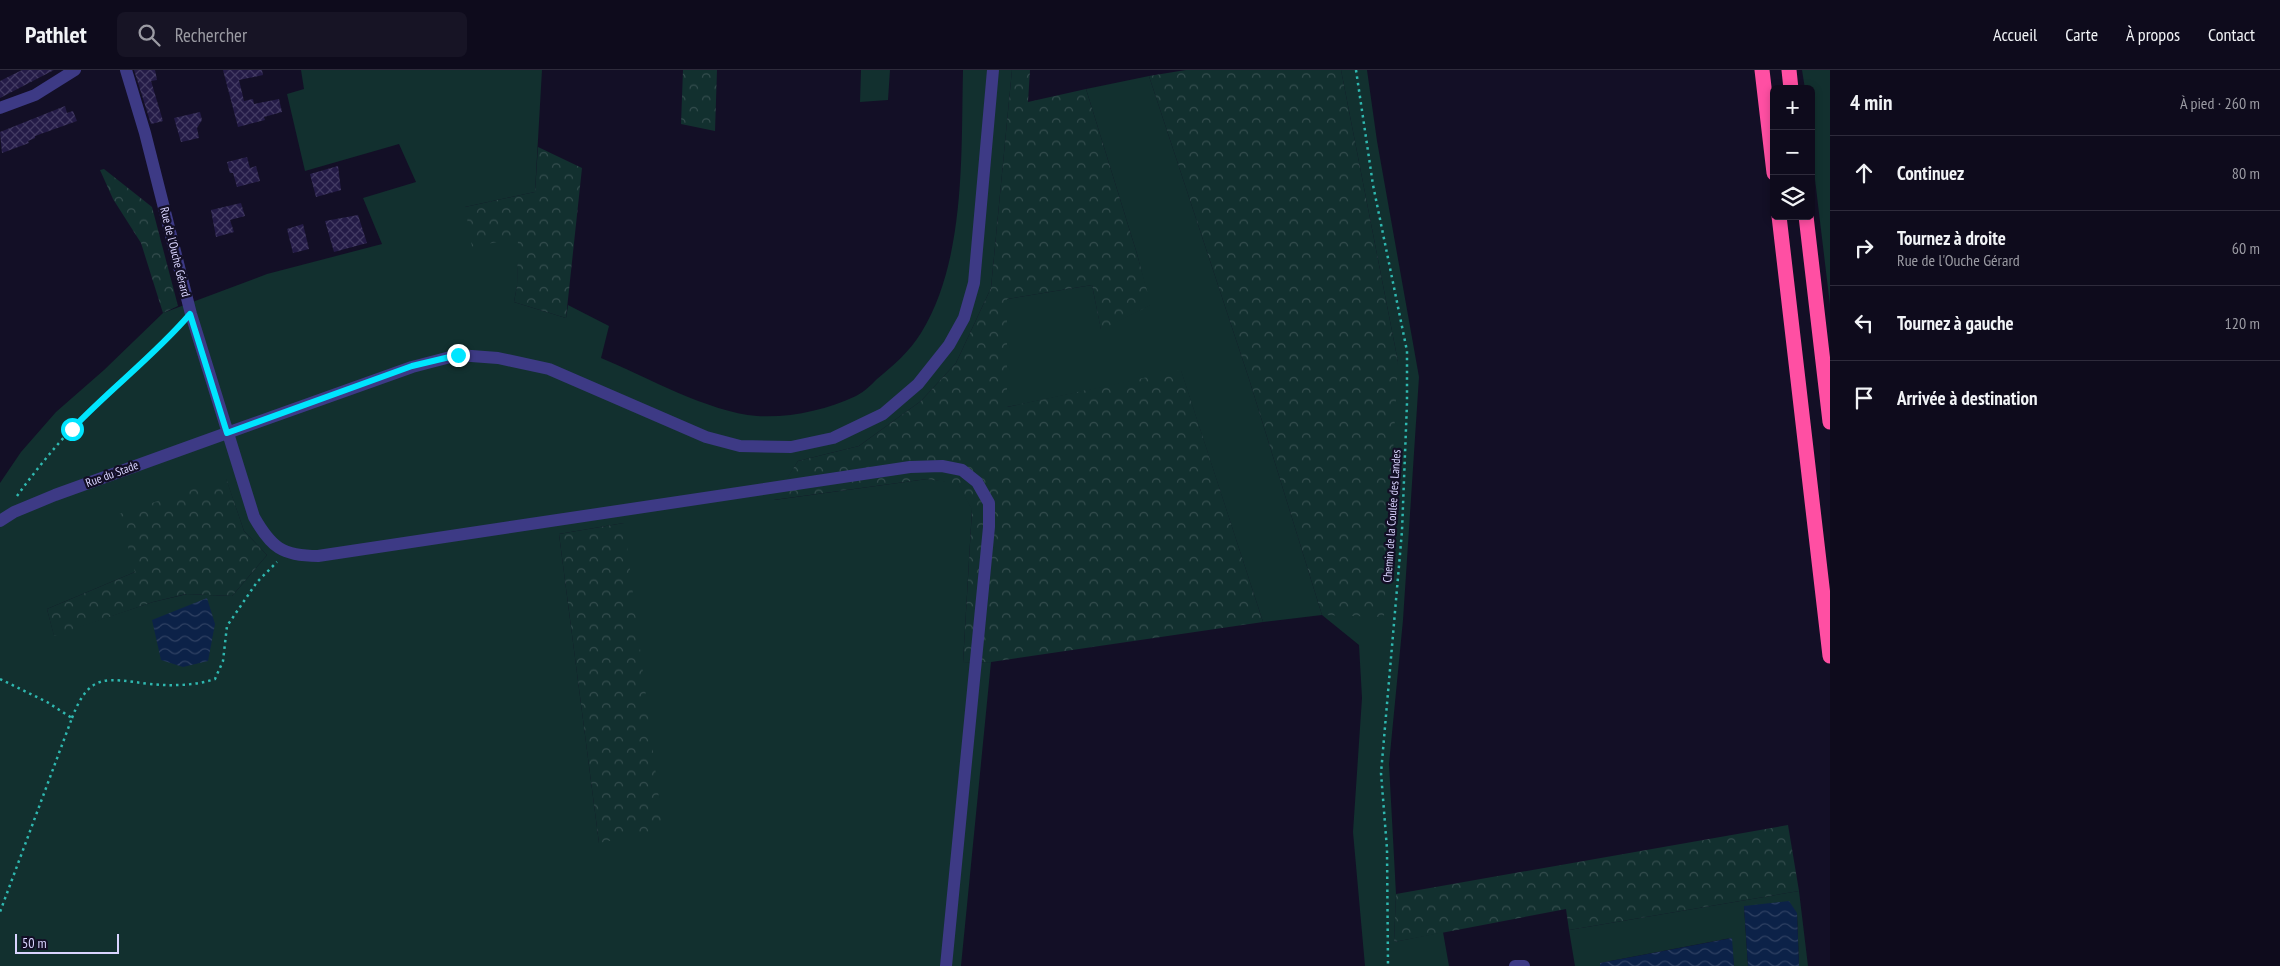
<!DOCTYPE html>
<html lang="fr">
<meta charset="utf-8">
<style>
:root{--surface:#0e0b1c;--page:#171425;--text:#f1f3f6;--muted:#9b9ba3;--line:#2e2b3b}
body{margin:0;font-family:"PT Sans Narrow",sans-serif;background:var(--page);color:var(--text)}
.controls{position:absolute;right:15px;top:15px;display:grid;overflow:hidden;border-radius:8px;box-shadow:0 2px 8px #0003}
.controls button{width:45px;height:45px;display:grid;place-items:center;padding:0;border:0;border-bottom:1px solid var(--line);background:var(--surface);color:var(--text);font:25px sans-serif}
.scale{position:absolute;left:15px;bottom:12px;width:104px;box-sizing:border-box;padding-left:5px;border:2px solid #d9d4ff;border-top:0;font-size:14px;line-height:18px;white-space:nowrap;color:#d9d4ff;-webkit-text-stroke:4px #130f26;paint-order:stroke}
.stop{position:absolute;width:15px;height:15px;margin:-11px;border:4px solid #00e5ff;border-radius:50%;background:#fff}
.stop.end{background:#00e5ff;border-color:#fff;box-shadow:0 1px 5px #0008}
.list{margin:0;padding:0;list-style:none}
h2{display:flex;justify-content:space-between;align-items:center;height:65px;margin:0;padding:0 20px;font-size:21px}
h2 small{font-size:16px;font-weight:400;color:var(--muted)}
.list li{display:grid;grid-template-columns:32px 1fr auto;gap:15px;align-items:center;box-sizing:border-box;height:75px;padding:0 20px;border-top:1px solid var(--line)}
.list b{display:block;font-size:19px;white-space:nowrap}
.list p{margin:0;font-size:16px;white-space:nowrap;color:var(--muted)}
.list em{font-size:16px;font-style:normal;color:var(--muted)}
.icon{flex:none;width:28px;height:28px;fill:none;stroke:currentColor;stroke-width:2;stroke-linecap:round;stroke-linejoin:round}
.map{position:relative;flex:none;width:1830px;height:896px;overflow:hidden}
header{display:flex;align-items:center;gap:30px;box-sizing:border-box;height:70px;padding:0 25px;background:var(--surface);border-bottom:1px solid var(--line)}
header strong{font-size:24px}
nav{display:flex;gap:28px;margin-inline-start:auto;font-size:18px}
.search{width:350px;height:45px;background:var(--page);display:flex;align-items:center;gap:12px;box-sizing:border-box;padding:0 18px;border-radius:8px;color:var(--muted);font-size:19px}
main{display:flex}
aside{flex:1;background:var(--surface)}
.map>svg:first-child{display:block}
.grass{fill:#12302f;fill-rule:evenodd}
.forest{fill:url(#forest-crowns)}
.water{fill:url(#water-waves)}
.building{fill:url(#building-cross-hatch)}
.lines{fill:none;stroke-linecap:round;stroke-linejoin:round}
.path{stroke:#2fb8b0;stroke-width:2.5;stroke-dasharray:2.5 4;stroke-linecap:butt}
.minor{stroke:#3d3a85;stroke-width:12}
.highway{stroke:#ff4fa3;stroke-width:15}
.route{stroke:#00e5ff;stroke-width:6}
.labels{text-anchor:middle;stroke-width:4.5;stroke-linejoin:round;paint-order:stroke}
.street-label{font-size:12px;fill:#d9d4ff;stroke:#130f26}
</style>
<header>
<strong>Pathlet</strong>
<div class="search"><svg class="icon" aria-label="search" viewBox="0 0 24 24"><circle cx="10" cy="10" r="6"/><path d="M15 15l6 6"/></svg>Rechercher</div>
<nav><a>Accueil</a><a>Carte</a><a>À propos</a><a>Contact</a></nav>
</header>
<main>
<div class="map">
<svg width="1830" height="896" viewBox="0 0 1830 896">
<defs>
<pattern id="forest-crowns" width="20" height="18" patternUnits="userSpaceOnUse" patternTransform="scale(1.25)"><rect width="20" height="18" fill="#12302f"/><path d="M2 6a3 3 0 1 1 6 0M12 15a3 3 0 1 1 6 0" fill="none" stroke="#344d4e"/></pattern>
<pattern id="water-waves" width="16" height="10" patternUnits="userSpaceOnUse" patternTransform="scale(1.25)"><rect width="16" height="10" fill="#0c2248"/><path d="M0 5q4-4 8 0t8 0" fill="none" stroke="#2f4163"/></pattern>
<pattern id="building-cross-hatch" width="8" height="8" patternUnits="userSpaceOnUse" patternTransform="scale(1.25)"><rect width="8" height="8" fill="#241b47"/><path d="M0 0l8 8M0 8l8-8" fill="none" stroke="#433b63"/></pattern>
</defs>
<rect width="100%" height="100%" fill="#130f26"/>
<path class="grass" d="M301 0H542L535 122 465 137 519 168 517 216 514 232 566 248 568 235 609 256 601 288C647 307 708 342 757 346 791 348 826 340 856 326 864 322 871 315 877 309 893 296 910 281 921 263 966 190 961 84 963 0H1012L991 218 956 293 921 331 859 376 798 391 774 430 927 409 958 413 972 439 963 593 991 592 961 896H0V413L21 382 56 342 104 300 163 243 267 204 382 174 363 128 416 112 399 74 305 101 287 24 304 19ZM226 409 244 461 267 485 232 526 187 524 153 532 54 565 47 539 135 502ZM624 453 599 773 559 464Z
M861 0H890L888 30 860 32Z
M1341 0H1367L1377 71 1419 307 1403 550 1389 694 1396 824 1394 872 1443 862 1449 896H1365L1353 762 1362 628 1359 575 1322 545 1263 552 1181 301 1007 337V229L1092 215 1101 259 1150 235 1137 184 1086 19 1149 6 1250 312 1322 545 1398 292Z
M1802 0H1830V235L1811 76V19H1805Z
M1799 821 1808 896H1799L1797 843 1744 836 1748 896H1734L1731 868 1600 893V896H1575L1569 860Z"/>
<path class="forest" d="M683 0H717L715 61 681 54Z
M1012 0H1030L1028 32 1086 19 1137 184 1151 235 1101 260 1092 215 1007 229V337L1181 300 1263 552 991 592 963 593 972 440 958 414 927 409 773 430 798 391 859 376 921 331 956 293 991 218Z
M1186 0H1341L1398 292 1384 547 1322 545 1250 312 1149 6Z
M538 77 582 98 566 248 514 232 517 216 518 168 472 177 465 137 535 122Z
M104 99 152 137 178 236 163 243 141 173 113 129 100 100Z
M226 408 244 461 267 485 232 526 186 524 153 532 54 566 47 539 135 502 119 444Z
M624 453 663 760 599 773 559 464Z
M1788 755 1799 821 1569 860 1566 839 1394 872 1396 824Z"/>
<path class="water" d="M207 528 215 554 208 591 183 597 161 590 152 550Z
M1789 831 1797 843 1799 896H1748L1744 836Z
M1732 868 1734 896H1600V893Z"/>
<path class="building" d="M22 0H54L0 28V11Z
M134 0H155L157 10 151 11 163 51 151 54Z
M223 0H262L263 5 239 10 244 31 253 29 254 34 279 29 282 42 264 47 265 50 238 57Z
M65 36 67 43 73 41 77 51 35 66V68L28 71 29 73 2 83 0 62Z
M200 42 202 50 197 58 199 68 181 72 174 48Z
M247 87 250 98 256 96 260 111 237 117 233 103H230L227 92Z
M338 96 341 120 316 127 310 104Z
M241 133 245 146 230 150 234 162 216 167 211 140Z
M358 145 367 173 334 182 325 151Z
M303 154 309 179 293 183 287 159Z"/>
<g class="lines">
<path class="path" d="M1356 0 1373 115 1407 281V333L1402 461 1381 703 1387 779 1388 896
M17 426C43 390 73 355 105 325 130 301 159 281 181 255
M0 609 47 632 72 648 0 842
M72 648C90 601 107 609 150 614 171 616 194 616 215 609L223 591 227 556 257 512 277 492"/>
<path class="minor" d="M126 0 145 63 191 244 254 447C271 477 282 486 318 486L910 397 942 396 962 400 977 412 989 433V457L946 896
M0 38 35 25 75 0
M0 451 14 442 55 425 227 363 412 297 458 285 498 288 549 299 706 367 740 376 791 377 833 368 883 344 918 314 949 275 964 248 974 213 993 0
M1515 896H1524"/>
<path class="highway" d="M1762 0 1774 103
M1789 0 1791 19
M1779 146 1830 586
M1806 146 1830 352"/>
</g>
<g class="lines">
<path class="route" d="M72 359C110 319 155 285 190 244L227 363 412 296 458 285"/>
</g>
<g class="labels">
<g class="street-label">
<text transform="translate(175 182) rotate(76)" y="4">Rue de l'Ouche Gérard</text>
<text transform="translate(112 404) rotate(-20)" y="4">Rue du Stade</text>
<text transform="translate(1392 446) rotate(-86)" y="4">Chemin de la Coulée des Landes</text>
</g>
</g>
</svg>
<div class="controls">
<button>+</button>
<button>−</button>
<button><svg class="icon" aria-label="layers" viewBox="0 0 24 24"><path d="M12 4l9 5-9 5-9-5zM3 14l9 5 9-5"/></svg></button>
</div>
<div class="scale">50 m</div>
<div class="stop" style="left:72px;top:359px"></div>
<div class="stop end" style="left:458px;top:285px"></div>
</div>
<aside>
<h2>4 min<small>À pied · 260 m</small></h2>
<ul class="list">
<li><svg class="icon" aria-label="ahead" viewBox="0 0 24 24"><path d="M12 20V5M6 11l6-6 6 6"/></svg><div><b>Continuez</b></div><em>80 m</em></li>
<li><svg class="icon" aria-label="right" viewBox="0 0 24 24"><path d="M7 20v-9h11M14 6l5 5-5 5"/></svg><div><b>Tournez à droite</b><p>Rue de l'Ouche Gérard</p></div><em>60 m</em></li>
<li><svg class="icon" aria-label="left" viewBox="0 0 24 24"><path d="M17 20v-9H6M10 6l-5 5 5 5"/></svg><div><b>Tournez à gauche</b></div><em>120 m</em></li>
<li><svg class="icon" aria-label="arrive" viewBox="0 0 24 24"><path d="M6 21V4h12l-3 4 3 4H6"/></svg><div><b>Arrivée à destination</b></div></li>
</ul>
</aside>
</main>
